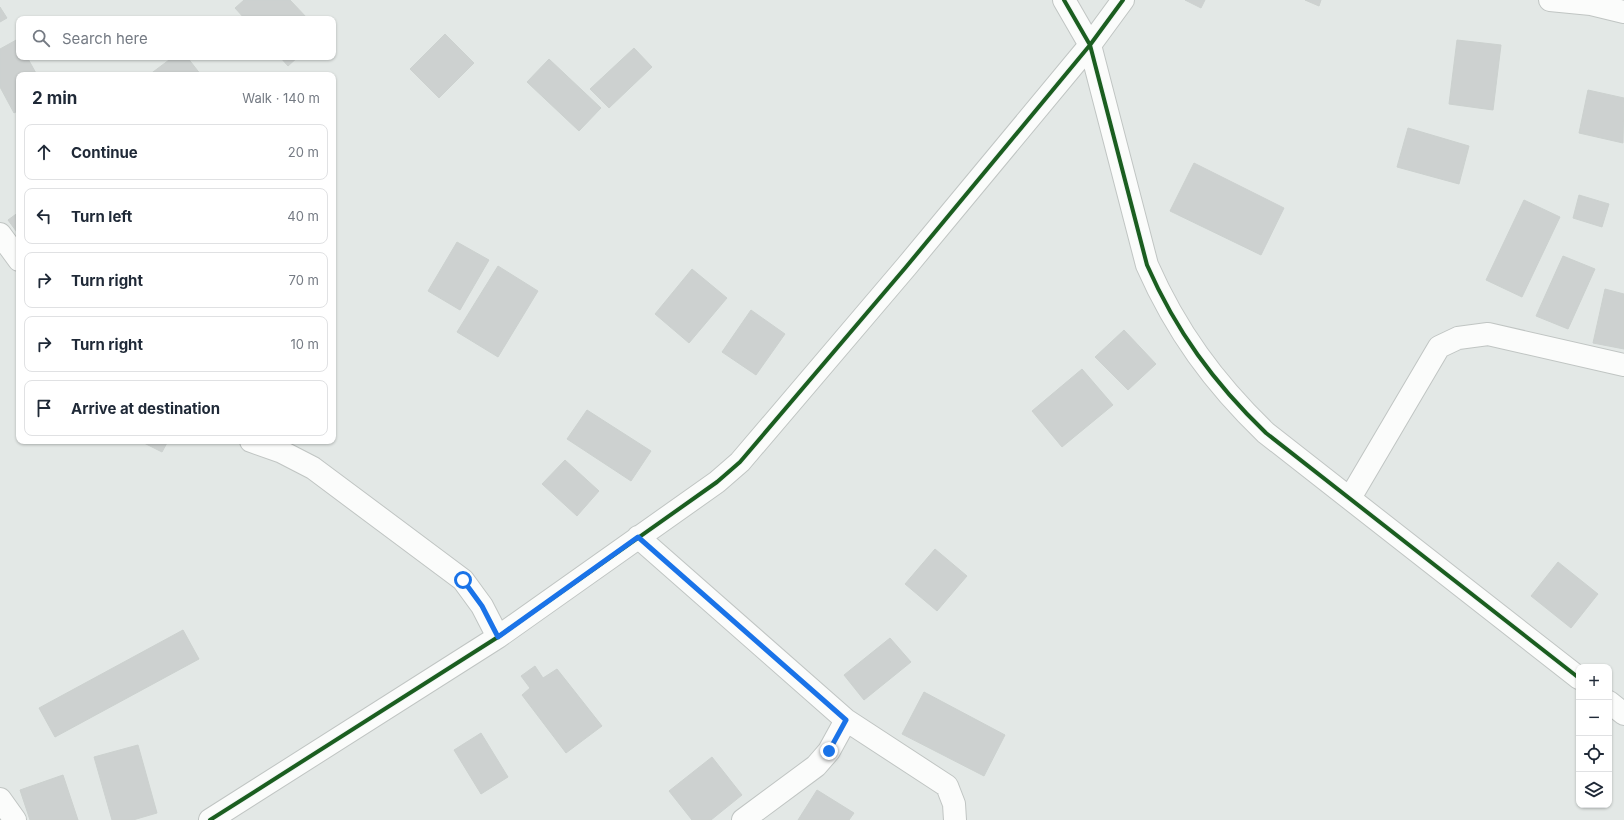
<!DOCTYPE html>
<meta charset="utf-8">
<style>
:root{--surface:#fff;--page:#f2f2f3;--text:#1f2937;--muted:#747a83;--line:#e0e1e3}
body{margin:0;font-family:Inter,sans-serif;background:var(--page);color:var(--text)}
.controls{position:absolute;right:12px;bottom:12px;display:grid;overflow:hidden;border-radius:8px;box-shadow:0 1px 3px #0004}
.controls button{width:36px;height:36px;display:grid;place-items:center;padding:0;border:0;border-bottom:1px solid var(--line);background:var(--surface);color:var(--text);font:20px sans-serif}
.stop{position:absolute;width:12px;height:12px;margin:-9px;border:3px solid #1a73e8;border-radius:50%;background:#fff}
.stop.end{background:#1a73e8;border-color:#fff;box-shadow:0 1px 4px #0008}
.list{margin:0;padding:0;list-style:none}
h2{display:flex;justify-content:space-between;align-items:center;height:52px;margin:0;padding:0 16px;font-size:17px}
h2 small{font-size:13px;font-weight:400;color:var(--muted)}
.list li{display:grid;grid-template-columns:26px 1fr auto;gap:12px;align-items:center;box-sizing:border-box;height:56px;margin:0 8px 8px;padding:0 8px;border:1px solid var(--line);border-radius:8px}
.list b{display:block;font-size:15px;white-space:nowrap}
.list em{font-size:13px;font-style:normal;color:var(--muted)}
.icon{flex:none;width:22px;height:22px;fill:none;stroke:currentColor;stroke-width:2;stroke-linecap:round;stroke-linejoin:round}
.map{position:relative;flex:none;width:1624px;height:820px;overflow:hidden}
.search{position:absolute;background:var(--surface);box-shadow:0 1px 3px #0004;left:16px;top:16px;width:320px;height:44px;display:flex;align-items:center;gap:10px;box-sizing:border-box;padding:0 14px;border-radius:8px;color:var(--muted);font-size:15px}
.panel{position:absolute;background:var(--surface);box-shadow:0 1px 3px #0004;left:16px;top:72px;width:320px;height:372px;border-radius:8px}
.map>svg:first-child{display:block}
.building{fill:#cdd1d0;stroke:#ccd1cf}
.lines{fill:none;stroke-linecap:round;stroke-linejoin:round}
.minor-casing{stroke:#c0c5c3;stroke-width:24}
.minor{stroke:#fbfcfb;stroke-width:22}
.cycleway-casing{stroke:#f1f7f4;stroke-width:6}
.cycleway{stroke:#1b5e20;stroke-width:4}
.route{stroke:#1a73e8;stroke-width:5}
</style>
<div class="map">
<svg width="1624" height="820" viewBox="0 0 1624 820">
<rect width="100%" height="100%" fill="#e3e8e6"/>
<path class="building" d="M244 0H290L308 19H245L235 8Z
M1185 0H1205L1201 8Z
M1305 0H1321L1319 6Z
M0 7 7 18 0 22Z
M445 34 474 63 439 98 410 69Z
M18 39 19 57H27L37 75H19V110L14 113 0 87V49Z
M1457 40 1501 45 1493 110 1449 104Z
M634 48 652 67 609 108 590 89Z
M173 57H187L201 75H149Z
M280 57H298L288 66Z
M549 59 601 108 579 131 527 82Z
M1588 90 1624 98 1623 143 1579 133Z
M1408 128 1469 146 1459 184 1397 167Z
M1194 163 1284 208 1261 255 1170 211Z
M1579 195 1609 204 1602 227 1573 218Z
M1524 200 1560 217 1522 297 1486 280Z
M19 212V235L8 220Z
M457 242 489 260 460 310 428 291Z
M1563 256 1595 269 1568 329 1536 316Z
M498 266 538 291 498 357 457 332Z
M692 269 727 298 689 343 655 314Z
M1605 289 1624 294V349L1593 343Z
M751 310 785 334 756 375 722 352Z
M1124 330 1156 364 1128 390 1095 357Z
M1082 369 1113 405 1062 447 1032 411Z
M587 410 651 451 631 481 567 439Z
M140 441H168L162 452Z
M565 460 599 491 577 516 542 484Z
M935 549 967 576 937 611 905 584Z
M1558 562 1598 594 1571 628 1531 596Z
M183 630 199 659 55 737 39 708Z
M890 638 911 662 864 700 844 675Z
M535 666 543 678 557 669 602 726 566 753 522 695 530 688 521 676Z
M924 692 1005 735 984 776 902 734Z
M481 733 508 777 481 794 454 750Z
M138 745 157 813 133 820H112L94 757Z
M712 757 742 795 711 820H692L669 791Z
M63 775 78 820H30L20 790Z
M817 790 854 813 849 820H798Z"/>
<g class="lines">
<g class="minor-casing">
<path id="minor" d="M1064 0 1090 45 1147 265C1176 331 1214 383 1266 433L1579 678
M1550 0 1591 4 1624 12
M0 234 19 260
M251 441 282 452 313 468 463 580 482 606 498 637
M1350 498 1439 347 1458 338 1488 334 1624 365
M638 537 846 720 947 786 954 804 955 820
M1609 702 1624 714
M0 799 15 820
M210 820 498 637 717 482 740 462 906 267 1090 45 1123 0
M743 820 816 766 829 751 846 720"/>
</g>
<use href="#minor" class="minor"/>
<g class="cycleway-casing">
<path id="cycleway" d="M1064 0 1090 45 1147 265C1176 331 1214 383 1266 433L1579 678
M210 820 498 637 717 482 740 462 906 267 1090 45 1123 0"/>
</g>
<use href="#cycleway" class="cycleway"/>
</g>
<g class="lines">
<path class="route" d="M463 580 482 606 498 637 638 537 846 720 829 751"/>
</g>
</svg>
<div class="controls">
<button>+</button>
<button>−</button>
<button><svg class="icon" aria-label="locate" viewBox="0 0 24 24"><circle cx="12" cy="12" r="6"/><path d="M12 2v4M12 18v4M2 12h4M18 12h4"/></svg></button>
<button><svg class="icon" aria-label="layers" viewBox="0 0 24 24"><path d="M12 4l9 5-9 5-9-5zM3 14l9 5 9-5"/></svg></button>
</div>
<div class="stop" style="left:463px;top:580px"></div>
<div class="stop end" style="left:829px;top:751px"></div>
<div class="search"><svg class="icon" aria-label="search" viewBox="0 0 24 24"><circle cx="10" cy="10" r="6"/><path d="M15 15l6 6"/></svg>Search here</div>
<section class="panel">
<h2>2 min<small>Walk · 140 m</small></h2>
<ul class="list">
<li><svg class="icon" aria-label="ahead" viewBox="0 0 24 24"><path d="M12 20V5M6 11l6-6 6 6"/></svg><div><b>Continue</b></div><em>20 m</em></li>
<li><svg class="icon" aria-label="left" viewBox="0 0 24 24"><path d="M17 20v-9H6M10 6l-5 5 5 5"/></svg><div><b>Turn left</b></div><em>40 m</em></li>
<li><svg class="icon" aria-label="right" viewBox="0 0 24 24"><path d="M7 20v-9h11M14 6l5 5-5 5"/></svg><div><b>Turn right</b></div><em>70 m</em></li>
<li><svg class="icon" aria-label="right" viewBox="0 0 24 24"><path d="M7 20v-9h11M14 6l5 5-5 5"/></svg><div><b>Turn right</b></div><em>10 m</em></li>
<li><svg class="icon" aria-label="arrive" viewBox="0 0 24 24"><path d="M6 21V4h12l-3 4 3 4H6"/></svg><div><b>Arrive at destination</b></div></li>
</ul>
</section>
</div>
